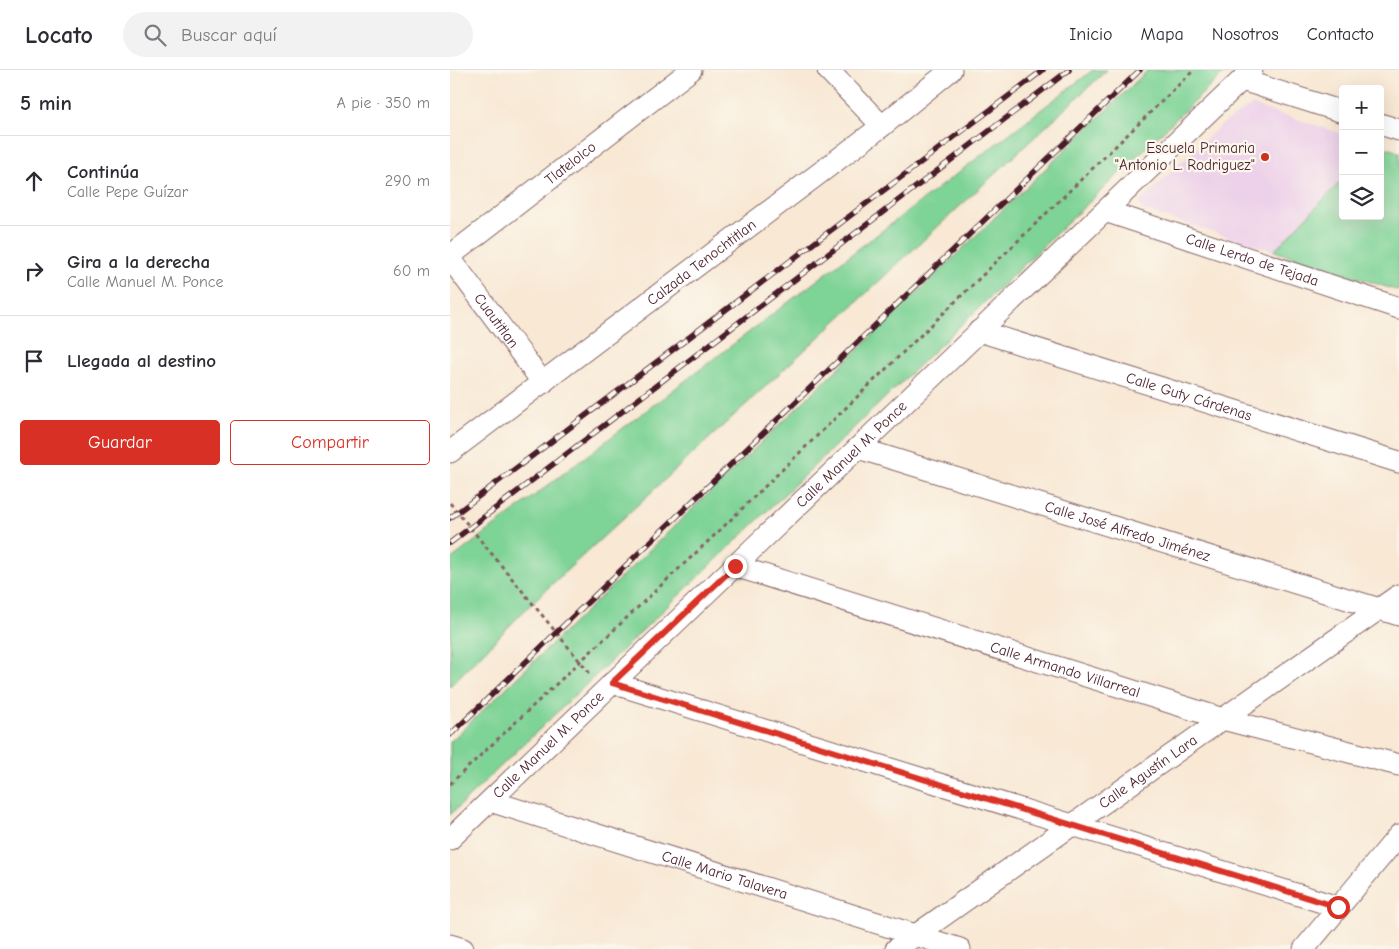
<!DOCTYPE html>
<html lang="es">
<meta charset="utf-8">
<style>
:root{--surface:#fff;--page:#f2f2f3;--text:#2b2b33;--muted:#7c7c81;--line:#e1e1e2;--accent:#d93025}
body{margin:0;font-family:"Comic Neue",sans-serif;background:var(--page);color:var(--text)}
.controls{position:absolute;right:15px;top:15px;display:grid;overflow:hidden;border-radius:5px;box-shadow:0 5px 20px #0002}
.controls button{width:45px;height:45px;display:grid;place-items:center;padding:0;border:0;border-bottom:1px solid var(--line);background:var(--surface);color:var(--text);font:25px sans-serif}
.stop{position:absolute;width:15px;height:15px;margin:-11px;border:4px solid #d93025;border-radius:50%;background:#fff}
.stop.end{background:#d93025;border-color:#fff;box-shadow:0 1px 5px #0008}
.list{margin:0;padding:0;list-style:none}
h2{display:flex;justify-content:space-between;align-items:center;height:65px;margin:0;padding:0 20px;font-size:21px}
h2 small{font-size:16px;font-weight:400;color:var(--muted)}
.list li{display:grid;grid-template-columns:32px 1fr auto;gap:15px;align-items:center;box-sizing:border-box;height:90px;padding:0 20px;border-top:1px solid var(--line)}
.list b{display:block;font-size:19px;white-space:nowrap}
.list p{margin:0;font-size:16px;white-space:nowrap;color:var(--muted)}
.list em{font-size:16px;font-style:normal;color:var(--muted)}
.actions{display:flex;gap:10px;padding:15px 20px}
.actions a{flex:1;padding:11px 0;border:1px solid var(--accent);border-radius:5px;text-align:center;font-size:18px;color:var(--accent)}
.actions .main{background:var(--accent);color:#fff}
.icon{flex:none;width:28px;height:28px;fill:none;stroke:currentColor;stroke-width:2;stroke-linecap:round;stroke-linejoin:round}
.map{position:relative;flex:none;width:949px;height:879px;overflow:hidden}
header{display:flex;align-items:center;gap:30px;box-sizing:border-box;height:70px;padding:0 25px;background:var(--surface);border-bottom:1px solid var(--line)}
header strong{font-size:24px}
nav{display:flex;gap:28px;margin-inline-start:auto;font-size:18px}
.search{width:350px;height:45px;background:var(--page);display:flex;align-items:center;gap:12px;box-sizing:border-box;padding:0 18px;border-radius:28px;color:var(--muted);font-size:19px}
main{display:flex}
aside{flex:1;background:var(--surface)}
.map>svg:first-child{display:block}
.built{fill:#edd0e9}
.green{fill:#7ed396;stroke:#647960}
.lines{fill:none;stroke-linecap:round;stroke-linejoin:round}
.minor-casing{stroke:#876566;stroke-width:23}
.path{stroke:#876566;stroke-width:3;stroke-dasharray:4 4;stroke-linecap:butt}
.minor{stroke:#fff;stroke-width:21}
.rail-casing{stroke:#4a1f2b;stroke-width:5.5}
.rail{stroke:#fbf7ec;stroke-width:4;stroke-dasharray:11;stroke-linecap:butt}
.route{stroke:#d93025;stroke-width:6}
.poi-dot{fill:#c8321e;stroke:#fbf7ec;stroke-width:2}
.labels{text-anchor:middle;stroke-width:4.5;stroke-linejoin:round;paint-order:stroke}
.poi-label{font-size:15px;fill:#4a1f2b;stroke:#fbf7ec;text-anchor:end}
.street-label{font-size:15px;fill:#4a1f2b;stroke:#fbf7ec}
</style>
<header>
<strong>Locato</strong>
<div class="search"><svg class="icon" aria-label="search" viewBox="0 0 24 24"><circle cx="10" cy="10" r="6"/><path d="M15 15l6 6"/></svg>Buscar aquí</div>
<nav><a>Inicio</a><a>Mapa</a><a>Nosotros</a><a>Contacto</a></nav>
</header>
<main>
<aside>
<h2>5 min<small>A pie · 350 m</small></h2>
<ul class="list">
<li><svg class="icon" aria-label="ahead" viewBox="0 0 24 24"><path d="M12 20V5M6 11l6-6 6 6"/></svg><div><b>Continúa</b><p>Calle Pepe Guízar</p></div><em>290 m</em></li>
<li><svg class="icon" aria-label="right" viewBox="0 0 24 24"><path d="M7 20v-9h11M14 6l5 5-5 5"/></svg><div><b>Gira a la derecha</b><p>Calle Manuel M. Ponce</p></div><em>60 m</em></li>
<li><svg class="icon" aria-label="arrive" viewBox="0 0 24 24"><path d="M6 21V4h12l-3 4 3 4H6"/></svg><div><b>Llegada al destino</b></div></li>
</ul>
<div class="actions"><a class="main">Guardar</a><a>Compartir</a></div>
</aside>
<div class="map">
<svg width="949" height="879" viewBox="0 0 949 879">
<rect width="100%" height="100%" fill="#fbf7ec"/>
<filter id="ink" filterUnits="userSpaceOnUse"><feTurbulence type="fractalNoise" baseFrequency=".02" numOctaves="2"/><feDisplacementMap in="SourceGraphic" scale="10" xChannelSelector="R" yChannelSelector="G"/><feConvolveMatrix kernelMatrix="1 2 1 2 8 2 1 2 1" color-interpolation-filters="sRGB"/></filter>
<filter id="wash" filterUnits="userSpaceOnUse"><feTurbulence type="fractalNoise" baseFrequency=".0096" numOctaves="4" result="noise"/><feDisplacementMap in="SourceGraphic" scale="20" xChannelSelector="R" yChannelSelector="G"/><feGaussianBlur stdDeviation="1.12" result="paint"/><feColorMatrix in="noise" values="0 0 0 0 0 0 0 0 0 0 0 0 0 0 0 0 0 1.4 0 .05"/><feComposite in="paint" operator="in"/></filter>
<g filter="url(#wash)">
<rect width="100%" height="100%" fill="#f8e8d4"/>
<path class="built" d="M802 35 893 64V109L824 181 692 140 689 133 771 55Z"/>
<path class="green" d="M643 0H657L86 529 0 616V490Z
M698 0H777L0 745V672Z
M930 76 949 82V221L824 181 893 109V146H930Z"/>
</g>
<g filter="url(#ink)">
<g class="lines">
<g class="minor-casing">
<g id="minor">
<path d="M378 0 432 56"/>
<path d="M792 10 893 42"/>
<path d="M930 54 949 60"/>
<path id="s1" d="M655 141 949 238"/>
<path id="s2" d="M0 186 241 0"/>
<path id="s3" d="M0 188 93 313"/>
<path id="s4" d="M529 261 949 392"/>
<path id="s5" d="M408 378 949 545"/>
<path id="s6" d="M0 382 432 56 501 0"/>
<path id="s7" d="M285 496 773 649 949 695"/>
<path d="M162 613 888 837"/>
<path id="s8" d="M40 731 510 879"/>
<path id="s9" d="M0 769 802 0"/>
<path d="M0 875 13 879"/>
<path id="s10" d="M446 879 949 525"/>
<path d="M854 879 949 765"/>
</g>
</g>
<path class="path" d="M0 433 142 606
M0 714 269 461 744 0"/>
<use href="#minor" class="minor"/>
<g class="rail-casing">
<path id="rail" d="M0 448 593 0
M0 473 619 0
M0 665 690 0"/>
</g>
<use href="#rail" class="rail"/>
</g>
</g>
<g class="lines" filter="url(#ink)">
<path class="route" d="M285 496 162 613 888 837"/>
</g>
<circle class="poi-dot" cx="815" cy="87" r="5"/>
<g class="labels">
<g class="poi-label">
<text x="805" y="83">Escuela Primaria<tspan x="805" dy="17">"Antonio L. Rodriguez"</tspan></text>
</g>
<g class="street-label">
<text dy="5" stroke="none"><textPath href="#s2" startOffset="152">Tlatelolco</textPath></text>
<text dy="5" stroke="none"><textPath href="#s1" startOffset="155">Calle Lerdo de Tejada</textPath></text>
<text dy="5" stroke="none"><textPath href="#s6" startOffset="315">Calzada Tenochtitlan</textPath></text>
<text dy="5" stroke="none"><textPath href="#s3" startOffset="78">Cuautitlan</textPath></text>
<text dy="5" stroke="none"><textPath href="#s4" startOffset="220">Calle Guty Cárdenas</textPath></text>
<text dy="5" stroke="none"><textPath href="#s9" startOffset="556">Calle Manuel M. Ponce</textPath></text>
<text dy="5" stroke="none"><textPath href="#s5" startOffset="282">Calle José Alfredo Jiménez</textPath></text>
<text dy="5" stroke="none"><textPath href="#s7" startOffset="346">Calle Armando Villarreal</textPath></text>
<text dy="5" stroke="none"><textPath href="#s9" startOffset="136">Calle Manuel M. Ponce</textPath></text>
<text dy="5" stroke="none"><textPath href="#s10" startOffset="308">Calle Agustín Lara</textPath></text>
<text dy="5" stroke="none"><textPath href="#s8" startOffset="246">Calle Mario Talavera</textPath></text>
</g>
</g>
</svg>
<div class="controls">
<button>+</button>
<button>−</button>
<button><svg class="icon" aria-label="layers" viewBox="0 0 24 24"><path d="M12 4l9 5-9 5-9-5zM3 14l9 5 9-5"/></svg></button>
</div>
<div class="stop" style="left:888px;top:837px"></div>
<div class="stop end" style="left:285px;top:496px"></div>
</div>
</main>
